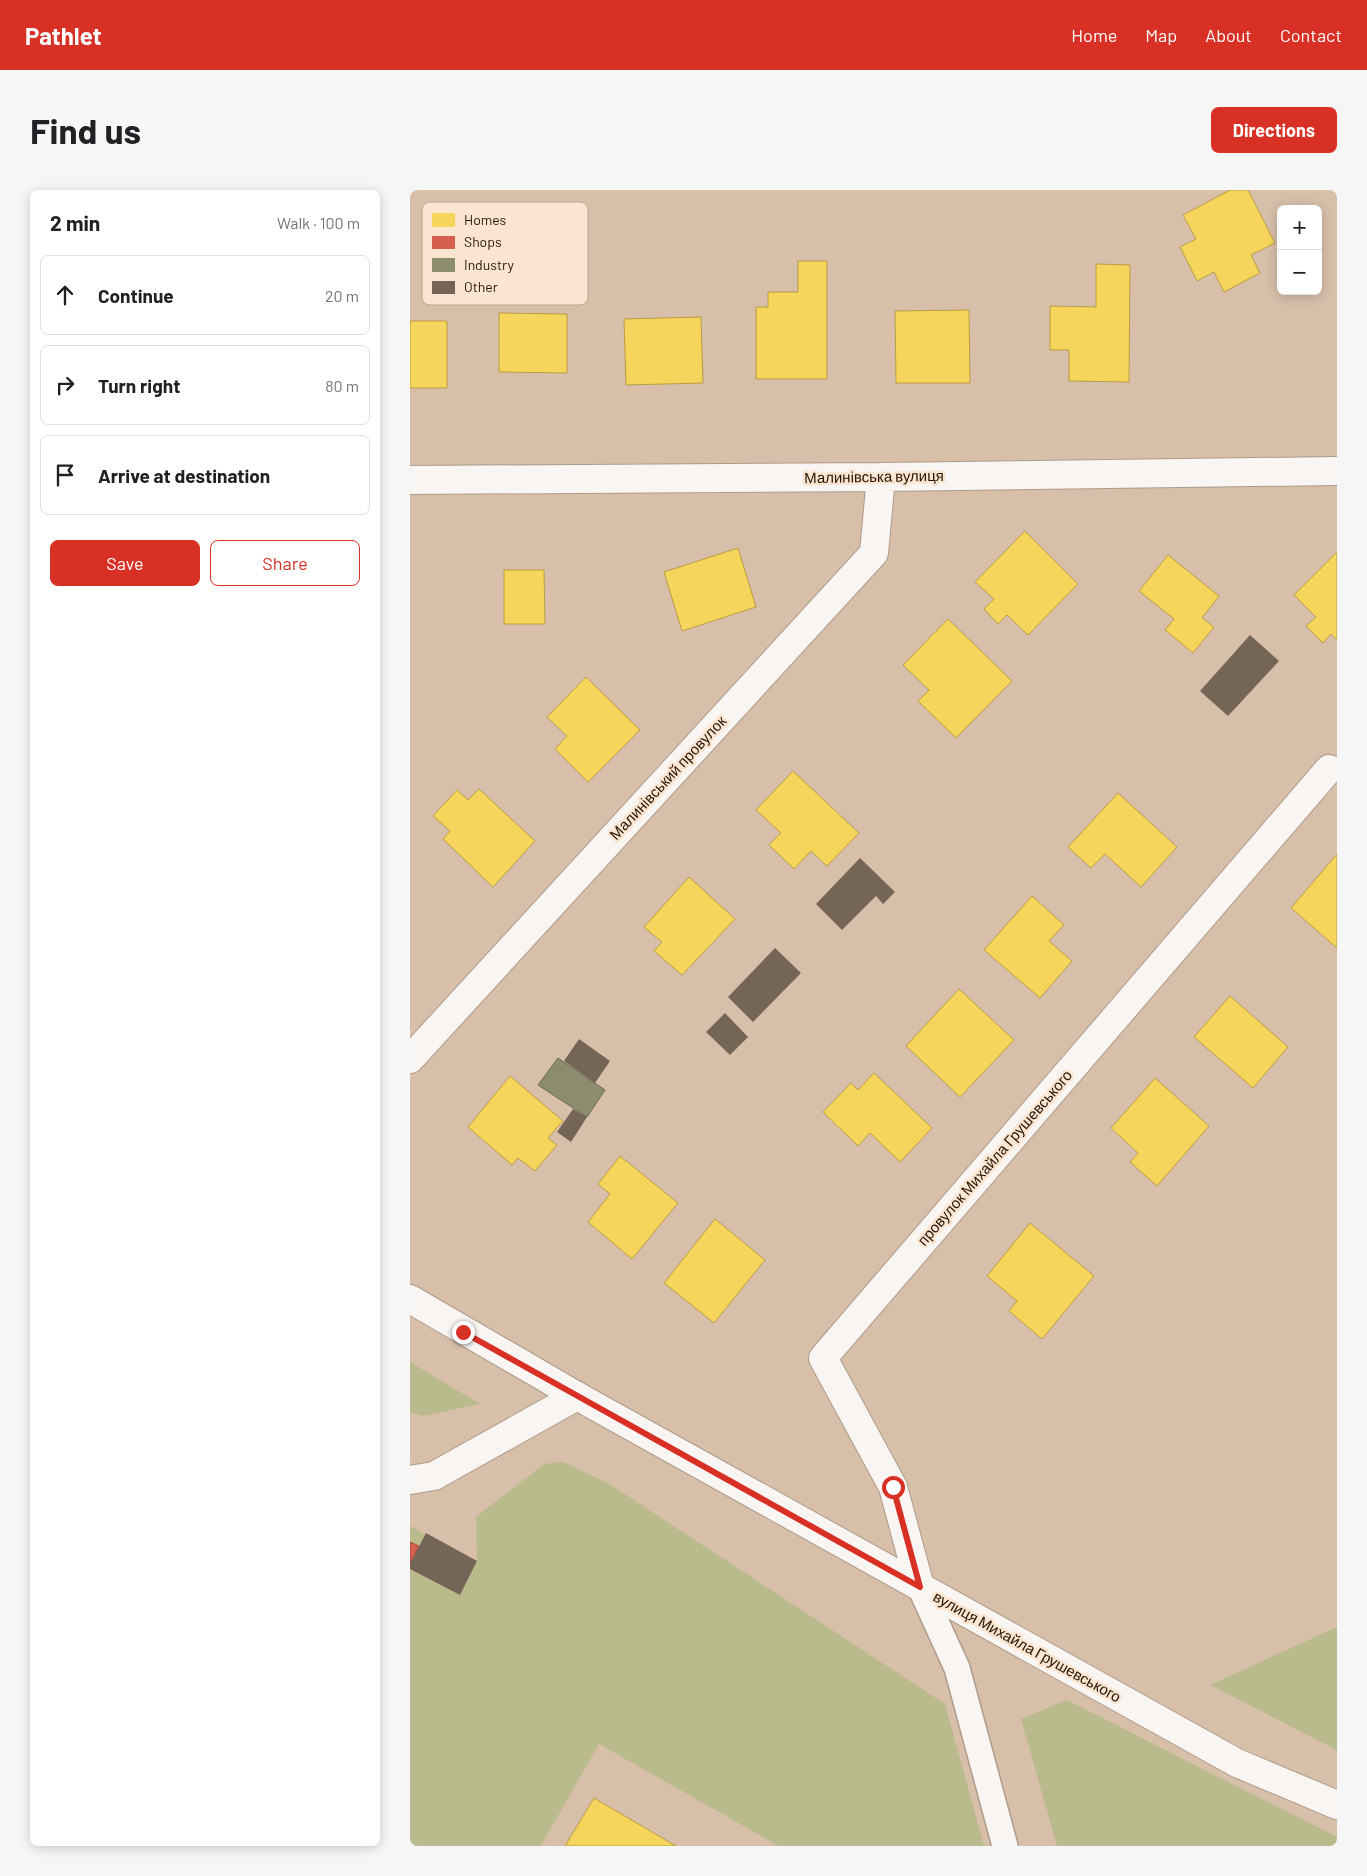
<!DOCTYPE html>
<meta charset="utf-8">
<style>
:root{--surface:#fff;--page:#f6f6f6;--text:#202124;--muted:#757577;--line:#e0e0e0;--accent:#d93025}
body{margin:0;font-family:Barlow,sans-serif;background:var(--page);color:var(--text)}
.controls{position:absolute;right:15px;top:15px;display:grid;overflow:hidden;border-radius:8px;box-shadow:0 2px 12px #0003}
.controls button{width:45px;height:45px;display:grid;place-items:center;padding:0;border:0;border-bottom:1px solid var(--line);background:var(--surface);color:var(--text);font:25px sans-serif}
.stop{position:absolute;width:15px;height:15px;margin:-11px;border:4px solid #d93025;border-radius:50%;background:#fff}
.stop.end{background:#d93025;border-color:#fff;box-shadow:0 1px 5px #0008}
.list{margin:0;padding:0;list-style:none}
h2{display:flex;justify-content:space-between;align-items:center;height:65px;margin:0;padding:0 20px;font-size:21px}
h2 small{font-size:16px;font-weight:400;color:var(--muted)}
.list li{display:grid;grid-template-columns:32px 1fr auto;gap:15px;align-items:center;box-sizing:border-box;height:80px;margin:0 10px 10px;padding:0 10px;border:1px solid var(--line);border-radius:8px}
.list b{display:block;font-size:19px;white-space:nowrap}
.list em{font-size:16px;font-style:normal;color:var(--muted)}
.actions{display:flex;gap:10px;padding:15px 20px}
.actions a{flex:1;padding:11px 0;border:1px solid var(--accent);border-radius:8px;text-align:center;font-size:18px;color:var(--accent)}
.actions .main{background:var(--accent);color:#fff}
.icon{flex:none;width:28px;height:28px;fill:none;stroke:currentColor;stroke-width:2;stroke-linecap:round;stroke-linejoin:round}
.map{position:relative;flex:none;width:927px;height:1656px;overflow:hidden;border-radius:8px}
header{display:flex;align-items:center;gap:30px;box-sizing:border-box;height:70px;padding:0 25px;background:var(--accent);color:#fff}
header strong{font-size:24px}
nav{display:flex;gap:28px;margin-inline-start:auto;font-size:18px}
.intro{display:flex;align-items:center;justify-content:space-between;box-sizing:border-box;height:120px;padding:0 30px}
h1{margin:0;font-size:35px}
.button{padding:12px 22px;border-radius:8px;background:var(--accent);color:#fff;font-size:18px;font-weight:700}
main{display:flex;gap:30px;padding:0 30px}
aside{flex:1;background:var(--surface);border-radius:8px;box-shadow:0 2px 12px #0003}
.map>svg:first-child{display:block}
.green{fill:#babb8c}
.homes{fill:#f6d55c;stroke:#b89c42}
.shops{fill:#d6604d;stroke:#a14a38}
.industry{fill:#8c8c6e;stroke:#6d694f}
.building{fill:#756557}
.lines{fill:none;stroke-linecap:round;stroke-linejoin:round}
.service-casing{stroke:#ae9b8a;stroke-width:28}
.minor-casing{stroke:#ae9b8a;stroke-width:30}
.tertiary-casing{stroke:#ae9b8a;stroke-width:30}
.service{stroke:#f9f5f2;stroke-width:25}
.minor{stroke:#f9f5f2;stroke-width:28}
.tertiary{stroke:#f9f5f2;stroke-width:28}
.route{stroke:#d93025;stroke-width:6}
.labels{text-anchor:middle;stroke-width:5;stroke-linejoin:round;paint-order:stroke}
.street-label{font-size:15px;fill:#261606;stroke:#fbe4d0}
.key{fill:#fbe4d0;stroke:#bba693;stroke-width:1}
.key-label{font-size:14px;fill:#261606}
</style>
<header>
<strong>Pathlet</strong>
<nav><a>Home</a><a>Map</a><a>About</a><a>Contact</a></nav>
</header>
<div class="intro"><h1>Find us</h1><a class="button">Directions</a></div>
<main>
<aside>
<h2>2 min<small>Walk · 100 m</small></h2>
<ul class="list">
<li><svg class="icon" aria-label="ahead" viewBox="0 0 24 24"><path d="M12 20V5M6 11l6-6 6 6"/></svg><div><b>Continue</b></div><em>20 m</em></li>
<li><svg class="icon" aria-label="right" viewBox="0 0 24 24"><path d="M7 20v-9h11M14 6l5 5-5 5"/></svg><div><b>Turn right</b></div><em>80 m</em></li>
<li><svg class="icon" aria-label="arrive" viewBox="0 0 24 24"><path d="M6 21V4h12l-3 4 3 4H6"/></svg><div><b>Arrive at destination</b></div></li>
</ul>
<div class="actions"><a class="main">Save</a><a>Share</a></div>
</aside>
<div class="map">
<svg width="927" height="1656" viewBox="0 0 927 1656">
<rect width="100%" height="100%" fill="#d7bfaa"/>
<path class="green" d="M0 1172 70 1214 13 1226 0 1222Z
M153 1272 198 1293 535 1514 574 1656H369L189 1554 131 1656H0V1336L67 1371 66 1327 134 1274Z
M927 1437V1560L800 1495Z
M657 1510 927 1647V1656H647L611 1529Z"/>
<path class="homes" d="M820 0H838L865 53 841 65 850 83 814 102 804 82 787 91 770 57 786 49 773 25Z
M388 71H417V189H346V117H358V102H388Z
M686 74 720 75 719 192 659 191V160H640V116L686 117Z
M559 120 560 193H486L485 121Z
M89 123 157 124V183L89 182Z
M291 127 293 193 216 195 214 129Z
M0 131H37V198H0Z
M615 341 668 394 618 445 597 425 588 434 574 419 584 409 565 392Z
M328 358 346 417 272 441 254 382Z
M927 362V450L921 444 913 453 896 436 906 427 884 405Z
M758 365 809 406 792 428 804 437 783 463 755 440 764 429 729 401Z
M94 380H134L135 434H94Z
M538 429 602 491 546 548 508 511 519 500 493 475Z
M176 487 230 540 178 592 145 559 157 546 137 527Z
M383 581 449 643 417 676 401 661 384 679 359 655 371 643 346 620Z
M69 599 125 651 83 697 33 649 40 641 23 626 47 600 58 610Z
M708 603 767 657 731 697 695 664 681 678 658 657Z
M927 664V758L881 718Z
M279 687 325 729 272 785 244 761 252 752 234 737Z
M622 706 654 735 639 751 662 771 630 808 574 760Z
M549 799 604 850 550 907 496 856Z
M820 806 878 857 843 898 784 847Z
M464 883 522 938 490 972 460 943 448 956 413 922 441 893 448 900Z
M100 886 153 931 138 948 147 955 125 981 108 968 102 975 58 937Z
M745 888 799 936 747 996 720 972 728 963 701 938Z
M210 966 268 1013 222 1069 178 1032 200 1004 188 994Z
M305 1029 355 1070 304 1133 254 1093Z
M620 1033 684 1086 632 1149 599 1121 607 1111 577 1086Z
M184 1608 266 1656H155Z"/>
<path class="shops" d="M0 1352 9 1356 0 1374Z"/>
<path class="industry" d="M148 868 195 900 177 927 128 895Z"/>
<path class="building" d="M840 445 869 471 818 526 790 501Z
M450 668 485 702 473 714 466 706 432 740 406 714Z
M365 758 391 783 343 832 318 807Z
M315 823 338 847 320 865 296 842Z
M169 849 200 871 185 893 154 871Z
M163 919 177 927 161 952 147 942Z
M16 1343 67 1371 50 1405 0 1379V1374Z"/>
<g class="lines">
<g class="service-casing">
<path id="service" d="M510 1397 547 1478 595 1656"/>
</g>
<g class="minor-casing">
<path id="minor" d="M0 290 471 287 927 281
M0 869 464 363 471 287
M0 1290 24 1286 167 1206
M510 1397 483 1297 413 1168 919 579"/>
</g>
<g class="tertiary-casing">
<path id="tertiary" d="M0 1109 167 1206 827 1573 927 1615"/>
</g>
<use href="#service" class="service"/>
<use href="#minor" class="minor"/>
<use href="#tertiary" class="tertiary"/>
</g>
<g class="lines">
<path class="route" d="M53 1142 510 1397 483 1297"/>
</g>
<g class="labels">
<g class="street-label">
<text transform="translate(464 287) rotate(-1)" y="5">Малинівська вулиця</text>
<text transform="translate(258 588) rotate(-47)" y="5">Малинівський провулок</text>
<text transform="translate(585 968) rotate(-49)" y="5">провулок Михайла Грушевського</text>
<text transform="translate(617 1457) rotate(29)" y="5">вулиця Михайла Грушевського</text>
</g>
</g>
<rect x="12" y="12" width="166" height="103" rx="8" class="key"/>
<rect x="22" y="23" width="23" height="14" fill="#f6d55c"/>
<rect x="22" y="46" width="23" height="13" fill="#d6604d"/>
<rect x="22" y="68" width="23" height="14" fill="#8c8c6e"/>
<rect x="22" y="91" width="23" height="13" fill="#756557"/>
<g class="key-label">
<text x="54" y="35">Homes</text>
<text x="54" y="57">Shops</text>
<text x="54" y="80">Industry</text>
<text x="54" y="102">Other</text>
</g>
</svg>
<div class="controls">
<button>+</button>
<button>−</button>
</div>
<div class="stop" style="left:483px;top:1297px"></div>
<div class="stop end" style="left:53px;top:1142px"></div>
</div>
</main>
